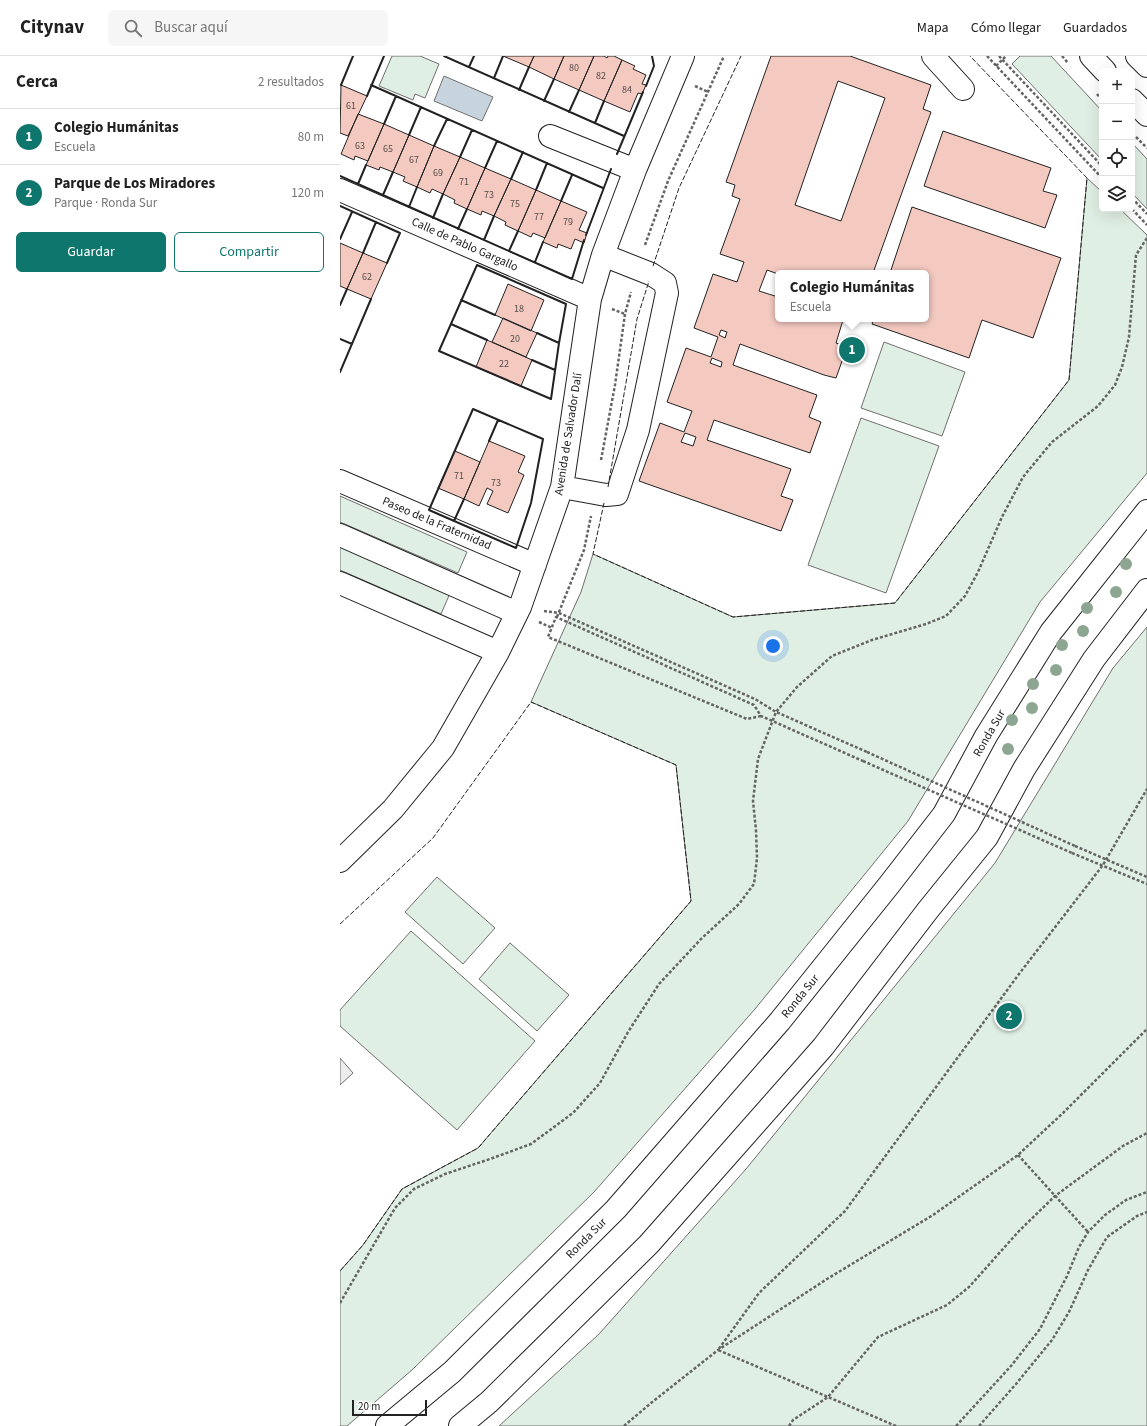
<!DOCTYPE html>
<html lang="es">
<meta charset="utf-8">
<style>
:root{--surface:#fff;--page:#f6f6f6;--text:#222;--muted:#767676;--line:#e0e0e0;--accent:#0f766e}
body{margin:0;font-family:"Source Sans 3",sans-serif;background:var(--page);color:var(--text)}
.controls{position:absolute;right:12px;top:12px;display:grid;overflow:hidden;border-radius:6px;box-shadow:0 4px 16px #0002}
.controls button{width:36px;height:36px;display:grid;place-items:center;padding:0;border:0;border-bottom:1px solid var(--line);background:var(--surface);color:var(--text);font:20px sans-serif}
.scale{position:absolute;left:12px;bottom:10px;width:75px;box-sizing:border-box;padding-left:4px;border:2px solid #222;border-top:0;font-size:11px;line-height:14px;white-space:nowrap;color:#222;-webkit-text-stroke:3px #fff;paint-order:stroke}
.you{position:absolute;left:433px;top:590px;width:14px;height:14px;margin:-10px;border:3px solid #fff;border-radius:50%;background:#1a73e8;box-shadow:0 0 0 6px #1a73e833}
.badge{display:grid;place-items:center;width:26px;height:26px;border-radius:50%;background:var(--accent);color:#fff;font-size:13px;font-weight:700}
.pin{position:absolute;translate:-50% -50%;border:2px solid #fff;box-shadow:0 1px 4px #0006}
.popup{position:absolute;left:435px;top:214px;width:154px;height:52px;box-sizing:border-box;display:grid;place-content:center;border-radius:6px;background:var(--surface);filter:drop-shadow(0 1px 3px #0005);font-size:13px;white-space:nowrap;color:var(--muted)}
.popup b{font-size:15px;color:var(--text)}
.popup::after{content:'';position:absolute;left:50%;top:100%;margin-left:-8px;border:8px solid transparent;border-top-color:var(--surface)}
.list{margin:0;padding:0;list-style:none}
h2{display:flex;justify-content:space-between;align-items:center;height:52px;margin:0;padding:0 16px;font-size:17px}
h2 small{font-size:13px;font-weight:400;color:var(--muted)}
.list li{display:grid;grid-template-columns:26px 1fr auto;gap:12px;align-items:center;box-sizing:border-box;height:56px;padding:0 16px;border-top:1px solid var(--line)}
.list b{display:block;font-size:15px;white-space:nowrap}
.list p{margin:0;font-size:13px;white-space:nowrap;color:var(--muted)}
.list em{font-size:13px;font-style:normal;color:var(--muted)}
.actions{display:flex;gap:8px;padding:12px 16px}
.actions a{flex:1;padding:9px 0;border:1px solid var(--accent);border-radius:6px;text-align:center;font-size:14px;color:var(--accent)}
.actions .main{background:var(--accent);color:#fff}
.icon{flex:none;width:22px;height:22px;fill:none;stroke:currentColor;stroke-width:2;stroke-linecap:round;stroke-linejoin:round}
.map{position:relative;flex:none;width:807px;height:1370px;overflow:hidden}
header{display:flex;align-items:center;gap:24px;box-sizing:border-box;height:56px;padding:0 20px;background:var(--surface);border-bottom:1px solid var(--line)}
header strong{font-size:19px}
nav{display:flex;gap:22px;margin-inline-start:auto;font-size:14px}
.search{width:280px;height:36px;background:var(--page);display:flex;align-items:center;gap:10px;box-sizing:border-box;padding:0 14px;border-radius:6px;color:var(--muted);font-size:15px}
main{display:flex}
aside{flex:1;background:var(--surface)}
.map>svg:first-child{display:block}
.green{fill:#e0efe3;stroke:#6f6f6f}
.parking{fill:#ededed;stroke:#6f6f6f}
.water{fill:#c7d3dd;stroke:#6f6f6f}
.building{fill:#f3c9c0;stroke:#222;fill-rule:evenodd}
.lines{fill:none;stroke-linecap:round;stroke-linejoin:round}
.minor-casing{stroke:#222;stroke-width:24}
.major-casing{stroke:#222;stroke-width:24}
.path{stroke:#646464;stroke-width:2.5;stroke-dasharray:3 2;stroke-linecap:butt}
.minor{stroke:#fff;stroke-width:22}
.major{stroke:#fff;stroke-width:22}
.path-bridge{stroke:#646464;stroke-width:2.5;stroke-dasharray:3 2;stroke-linecap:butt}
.fence{stroke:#222;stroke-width:1;stroke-dasharray:5 2;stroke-linecap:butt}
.wall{stroke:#222;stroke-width:2}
.tree{fill:#8da692}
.labels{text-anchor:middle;stroke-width:3;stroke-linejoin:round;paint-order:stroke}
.number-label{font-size:10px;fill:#564c4a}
.street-label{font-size:12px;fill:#222;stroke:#fff}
</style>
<header>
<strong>Citynav</strong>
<div class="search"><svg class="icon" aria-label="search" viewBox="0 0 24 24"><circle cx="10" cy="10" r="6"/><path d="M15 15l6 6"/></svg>Buscar aquí</div>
<nav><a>Mapa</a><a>Cómo llegar</a><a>Guardados</a></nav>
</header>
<main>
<aside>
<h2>Cerca<small>2 resultados</small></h2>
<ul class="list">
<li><span class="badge">1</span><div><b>Colegio Humánitas</b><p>Escuela</p></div><em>80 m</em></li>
<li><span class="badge">2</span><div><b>Parque de Los Miradores</b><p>Parque · Ronda Sur</p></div><em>120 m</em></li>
</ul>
<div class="actions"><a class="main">Guardar</a><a>Compartir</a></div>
</aside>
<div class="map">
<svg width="807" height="1370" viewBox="0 0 807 1370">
<rect width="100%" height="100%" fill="#fff"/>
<path class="green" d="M52 0H80L99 8 85 42 75 38 73 44 39 30Z
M680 0H711L762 55V104L672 8Z
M792 87 807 103V153L792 137Z
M747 122 762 136V153H780L807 179V417L700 546 568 765 415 953 254 1136 72 1314 7 1370H0V1215L23 1189 62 1133 138 1092 351 845 336 709 191 646 241 536 253 498 393 561 555 547 729 324Z
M544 286 625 316 602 380 521 352Z
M521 362 599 390 546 537 468 509Z
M0 440 127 496 118 517 0 466Z
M0 488 111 535 101 558 0 514Z
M807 571V1370H159L259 1278 406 1113 655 807 773 612Z
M97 821 155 872 123 908 65 856Z
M71 875 195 985 117 1074 0 970V954Z
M170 887 229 939 197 975 139 923Z"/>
<path class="parking" d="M0 1002 13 1017 0 1029Z"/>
<path class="water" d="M104 20 153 41 142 65 94 45Z"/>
<path class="building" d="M163 0H194L189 11Z
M194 0H224L214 23 189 11Z
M224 0H254L239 34 214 23Z
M254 0H264L267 2 268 0H274L282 4 264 45 239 34Z
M431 0H510L591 29 583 53 591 56 533 217 438 218 427 214 419 235 438 241V263H500L503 264 496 287 507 291 496 322 484 319 400 288 393 309 477 339 469 361 481 366 470 397 374 364 367 384 451 413 441 440 453 444 441 475 299 425 320 367 344 376 352 355 327 346 346 292 371 301 378 281 354 272 373 218 397 226 404 206 380 198 400 143 392 140 395 129 386 126ZM498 25 545 42 501 165 455 149ZM381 274 387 276 385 282 379 279ZM372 302 382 306 381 311 370 307ZM345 377 356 381 353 390 341 386Z
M282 4 295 10 293 13 306 19 302 28 306 29 302 38 298 37 290 56 264 45Z
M1 29 27 40 8 80 0 77Z
M18 58 44 68 28 105 15 100 14 104 1 98Z
M44 68 69 79 53 116 40 111 39 114 26 109Z
M603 75 711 112 703 135 717 139 705 172 584 130Z
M69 79 94 90 77 131 63 125 65 121 53 116Z
M94 90 120 101 103 138 92 133 90 137 77 131Z
M120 101 145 112 127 153 114 147 115 144 103 138Z
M145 112 171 123 154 160 142 155 141 159 127 153Z
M171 123 196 134 178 175 165 169 166 166 154 160Z
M196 134 221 145 205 182 193 177 191 181 178 175Z
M221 145 247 156 239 174 247 177 244 187 235 183 231 193 218 188 217 192 203 186Z
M572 151 721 202 693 282 642 264 629 302 532 268 534 263H586V217H550Z
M0 187 23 197 7 233 0 230Z
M23 197 47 207 31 243 7 233Z
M168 228 204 244 191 275 155 259Z
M163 262 197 277 186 301 152 286Z
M147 284 192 304 181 330 136 311Z
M149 385 185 400 178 416 184 419 168 457 147 448 153 435 147 432 139 450 124 443Z
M115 395 140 406 124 443 98 432Z"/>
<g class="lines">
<g class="minor-casing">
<path id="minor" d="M593 0 623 33
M751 0 765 15
M797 0 807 10
M792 44 807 59
M210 80 295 114
M0 134 250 243
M0 425 195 509
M222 431 266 439 277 438 298 374 327 237 325 227 311 218 263 199
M0 479 177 557
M0 527 158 596
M0 805 53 753 103 692 158 596 180 551 222 431 250 243 263 199 295 114 343 0"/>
</g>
<g class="major-casing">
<path id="major" d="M47 1370 112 1316 276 1153 440 965 549 829 604 758 646 680 711 576 807 455
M120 1370 149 1346 309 1188 483 991 588 854 647 781 684 713 754 603 807 534"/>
</g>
<path class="path" d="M647 0 762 122
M659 0 762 110
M722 0 728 7
M656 10 666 0
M355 30 368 36
M757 38 762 44
M796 81 807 92
M792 142 807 158
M792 153 807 169
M305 189 328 125 384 0
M272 253 285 258
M261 404 275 329 285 258 291 236
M204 555 219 557 415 643 436 656 527 696
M217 561 244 494 251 460
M199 566 212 572
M421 660 407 663 208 581 216 561 414 649 421 660 523 705
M735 790 807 821
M732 797 807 828
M678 1099 748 1176
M0 1247 55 1152 74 1133 105 1118 150 1103 191 1088 233 1057 260 1027 288 976 319 928 361 883 399 848 414 828 417 802 416 774 413 745 418 703 436 656 457 631 492 600 532 584 586 568 606 560 625 540 638 516 662 461 683 421 712 386 758 350 775 329 782 311 789 281 796 199 807 182
M284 1370 311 1347 378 1294 487 1223 593 1159 678 1099 723 1057 807 973
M449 1370 453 1364 488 1341 538 1281 607 1249 629 1231 679 1175 715 1140 783 1090 807 1077
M556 1370 378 1294 419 1237 505 1155 679 918 763 809 807 733
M616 1370 671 1310 700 1273 727 1220 739 1191 748 1176 765 1159 786 1144 807 1136
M639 1370 676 1328 712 1284 729 1256 748 1214 767 1181 797 1160 807 1156"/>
<use href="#minor" class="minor"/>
<use href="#major" class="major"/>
<path class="path-bridge" d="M527 696 735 790
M523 705 732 797"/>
<path class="fence" d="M313 210 339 132 401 0
M268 431 297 263 309 225
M264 447 253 498 393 561 555 547 729 324 747 122 630 0
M0 868 93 782 191 646 336 709 351 845 138 1092 62 1133 23 1189 0 1215"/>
<path class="wall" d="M104 0 284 80
M129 11 134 0
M154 22 163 0
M1 29 13 0
M31 29 263 132
M306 30 314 10 312 0
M179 34 189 11
M27 40 44 0
M204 45 214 23
M229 56 239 34
M255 67 264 45
M44 68 56 40
M69 79 81 51
M94 90 107 63
M277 98 303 36
M120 101 132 74
M145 112 157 85
M0 120 232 223 244 184
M171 123 183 96
M18 128 26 109
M196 134 207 107
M43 139 53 116
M221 145 232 119
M0 150 60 177 47 207
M69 151 77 131
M93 162 103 138
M118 173 127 153
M246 179 271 113
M0 183 12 156
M144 184 154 160
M169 195 178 175
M23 197 36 166
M195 206 203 186
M137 209 226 248 219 287 211 343 99 295Z
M121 244 155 259
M0 249 7 233
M111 268 147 284
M197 277 219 287
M0 283 12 288
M192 304 215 314
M0 316 31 243
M133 353 203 383 191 447 176 492 89 454Z
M149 385 158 364
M114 465 124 443"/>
</g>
<g class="tree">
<circle cx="786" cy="508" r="6"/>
<circle cx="776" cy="536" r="6"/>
<circle cx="747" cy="552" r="6"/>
<circle cx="743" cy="575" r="6"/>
<circle cx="722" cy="589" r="6"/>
<circle cx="716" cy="614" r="6"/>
<circle cx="693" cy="628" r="6"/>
<circle cx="692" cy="652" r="6"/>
<circle cx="672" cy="664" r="6"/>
<circle cx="668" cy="693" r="6"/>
</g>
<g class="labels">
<g class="number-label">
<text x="234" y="15">80</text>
<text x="261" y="23">82</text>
<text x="287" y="37">84</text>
<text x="11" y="53">61</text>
<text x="20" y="93">63</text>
<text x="48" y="96">65</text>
<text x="74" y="107">67</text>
<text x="98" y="120">69</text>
<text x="124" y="129">71</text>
<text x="149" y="142">73</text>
<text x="175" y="151">75</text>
<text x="199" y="164">77</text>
<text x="228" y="169">79</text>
<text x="27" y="224">62</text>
<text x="179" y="256">18</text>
<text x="175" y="286">20</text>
<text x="164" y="311">22</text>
<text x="119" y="423">71</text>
<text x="156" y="430">73</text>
</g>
<g class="street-label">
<text transform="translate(125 188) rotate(24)" y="4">Calle de Pablo Gargallo</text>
<text transform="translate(228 378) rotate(-81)" y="4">Avenida de Salvador Dalí</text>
<text transform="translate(97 467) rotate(23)" y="4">Paseo de la Fraternidad</text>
<text transform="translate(649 677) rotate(-60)" y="4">Ronda Sur</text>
<text transform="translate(460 940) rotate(-51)" y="4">Ronda Sur</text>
<text transform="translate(246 1182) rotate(-45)" y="4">Ronda Sur</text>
</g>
</g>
</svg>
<div class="controls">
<button>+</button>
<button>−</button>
<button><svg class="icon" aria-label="locate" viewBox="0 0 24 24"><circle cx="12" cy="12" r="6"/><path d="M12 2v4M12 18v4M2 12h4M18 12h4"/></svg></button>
<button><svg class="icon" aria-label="layers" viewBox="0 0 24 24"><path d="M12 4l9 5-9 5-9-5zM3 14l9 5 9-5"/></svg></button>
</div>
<div class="scale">20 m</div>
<div class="you"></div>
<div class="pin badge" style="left:512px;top:294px">1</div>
<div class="popup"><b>Colegio Humánitas</b>Escuela</div>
<div class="pin badge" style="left:669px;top:960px">2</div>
</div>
</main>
